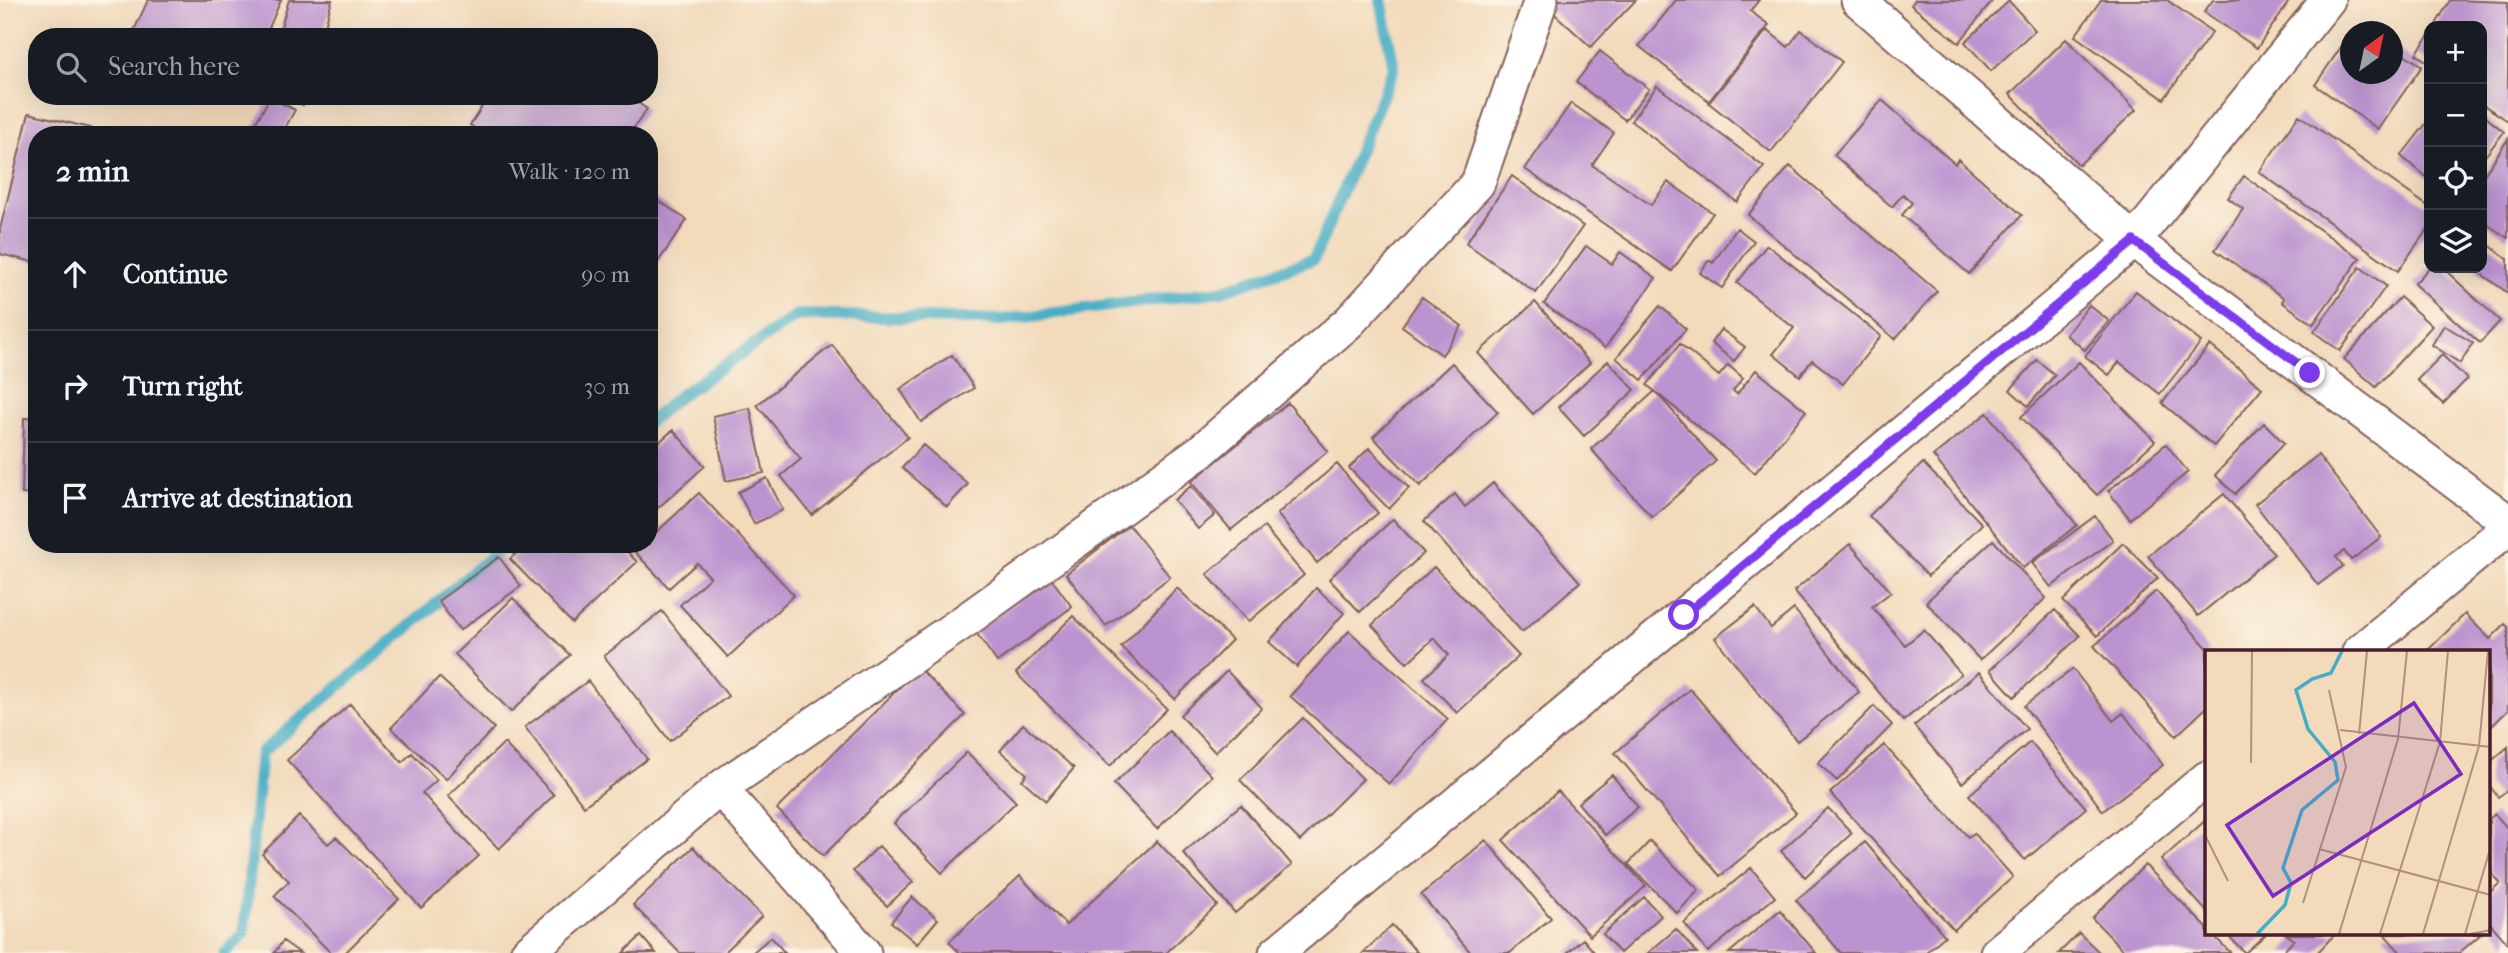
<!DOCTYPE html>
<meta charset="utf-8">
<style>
:root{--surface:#171b24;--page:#242831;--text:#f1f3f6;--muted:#9ea1a6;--line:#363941}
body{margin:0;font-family:"IM FELL French Canon",serif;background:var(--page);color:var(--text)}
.controls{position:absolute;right:21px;top:21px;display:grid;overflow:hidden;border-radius:14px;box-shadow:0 7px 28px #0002}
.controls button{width:63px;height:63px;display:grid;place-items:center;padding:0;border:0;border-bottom:2px solid var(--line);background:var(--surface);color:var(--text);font:35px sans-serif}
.compass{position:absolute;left:2340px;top:21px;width:63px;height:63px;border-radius:50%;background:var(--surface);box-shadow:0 7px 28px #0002;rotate:33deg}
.stop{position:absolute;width:21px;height:21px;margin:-16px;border:5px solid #7c3aed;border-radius:50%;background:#fff}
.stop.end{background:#7c3aed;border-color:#fff;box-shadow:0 2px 7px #0008}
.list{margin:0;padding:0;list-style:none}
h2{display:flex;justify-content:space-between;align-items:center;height:91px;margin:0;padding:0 28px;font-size:30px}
h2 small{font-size:23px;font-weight:400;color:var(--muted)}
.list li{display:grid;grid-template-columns:46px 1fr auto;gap:21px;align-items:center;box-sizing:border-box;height:112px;padding:0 28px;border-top:2px solid var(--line)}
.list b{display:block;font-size:26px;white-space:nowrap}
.list em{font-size:23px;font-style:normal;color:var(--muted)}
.icon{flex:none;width:38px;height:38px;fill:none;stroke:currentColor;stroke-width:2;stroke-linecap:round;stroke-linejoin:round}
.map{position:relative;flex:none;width:2508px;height:953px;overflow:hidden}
.search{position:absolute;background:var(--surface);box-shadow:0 7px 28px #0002;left:28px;top:28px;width:630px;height:77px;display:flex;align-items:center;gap:18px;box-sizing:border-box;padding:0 24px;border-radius:28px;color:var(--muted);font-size:26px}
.panel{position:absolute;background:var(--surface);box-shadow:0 7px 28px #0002;left:28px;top:126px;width:630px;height:427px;border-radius:28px}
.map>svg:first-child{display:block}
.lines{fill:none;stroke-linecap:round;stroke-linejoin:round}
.stream{stroke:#46adc6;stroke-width:12}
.building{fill:#bb93d0}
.minor-casing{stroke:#85605d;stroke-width:37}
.minor{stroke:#fff;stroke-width:33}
.route{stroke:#7c3aed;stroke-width:9}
.inset-river{fill:none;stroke:#46adc6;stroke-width:3.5}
.inset-road{fill:none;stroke:#af8f81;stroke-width:2}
.view{fill:#7b2cbf;fill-opacity:0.15;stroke:#7b2cbf;stroke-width:3.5}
.inset-edge{fill:none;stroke:#4a1f2b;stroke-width:3.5}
</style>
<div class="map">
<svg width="2508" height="953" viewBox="0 0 2508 953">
<rect width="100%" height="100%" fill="#fcf5e5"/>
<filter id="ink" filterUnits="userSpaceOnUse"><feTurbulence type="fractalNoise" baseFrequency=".0143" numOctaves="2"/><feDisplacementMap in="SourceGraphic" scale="14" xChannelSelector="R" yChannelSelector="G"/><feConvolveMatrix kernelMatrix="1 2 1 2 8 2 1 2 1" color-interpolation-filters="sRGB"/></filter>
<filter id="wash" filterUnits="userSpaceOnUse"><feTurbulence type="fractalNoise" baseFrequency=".00686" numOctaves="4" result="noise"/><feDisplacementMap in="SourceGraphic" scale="28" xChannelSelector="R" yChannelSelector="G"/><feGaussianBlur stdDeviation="1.57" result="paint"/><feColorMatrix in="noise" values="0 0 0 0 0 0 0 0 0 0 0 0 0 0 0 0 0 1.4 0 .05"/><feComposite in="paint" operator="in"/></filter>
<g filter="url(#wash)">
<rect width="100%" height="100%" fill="#f2dabb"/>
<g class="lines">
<path class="stream" d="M649 422 679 396 797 315 1002 320 1221 291 1314 259 1394 68 1381 0
M224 953 244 934 261 753 506 544"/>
</g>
<g id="blocks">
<path class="building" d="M148 0H281L265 37H131Z
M289 0H332L322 37H278Z
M1552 0H1636L1591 47 1546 6Z
M1676 0H1759L1750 11 1769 25 1709 101 1639 46Z
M1915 0H1993L1959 43 1911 5Z
M2101 0H2167L2212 32 2164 99 2075 36Z
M2213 0H2290L2257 48 2204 12Z
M2450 0 2508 2V121L2482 104V26H2435Z
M2009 1 2035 30 1991 71 1965 42Z
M1767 30 1788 47 1801 30 1842 62 1771 152 1709 103Z
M2350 34V74H2392V46L2422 66 2378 129 2315 85Z
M2429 35V63L2416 54Z
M2066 39 2136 110 2079 165 2010 94Z
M1600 51 1649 89 1625 120 1576 82Z
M1657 86 1764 167 1737 202 1631 121Z
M273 96H305L303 105Z
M489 96H628L647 109 629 135H485L470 125Z
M270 97 295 110 281 135H249Z
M1882 100 1955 164 1958 159 2022 215 1969 274 1902 215 1912 203 1903 194 1892 207 1834 155Z
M1571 103 1614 133 1592 165 1651 205 1668 182 1713 213 1672 271 1525 169Z
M29 113 90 128 88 135H37V263L0 254V229Z
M2482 114 2504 132 2482 160Z
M2299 115 2429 207V227L2398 271 2259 172Z
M2429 120V179L2401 156Z
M2508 139V238L2482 221V178Z
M1790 166 1937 291 1895 339 1748 215Z
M1512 176 1583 226 1536 293 1466 243Z
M2244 176 2360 258 2313 324 2282 302 2284 298 2215 250 2243 209 2228 198Z
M652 196 687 220 649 275V200Z
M1737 228 1754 241 1722 288 1700 273 1709 260 1713 263Z
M2482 240 2508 259V293L2473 268H2482Z
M1767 245 1881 336 1843 384 1812 360 1800 376 1773 354 1794 328 1737 283Z
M1586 246 1612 264 1620 252 1656 278 1605 348 1544 304Z
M2360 267 2386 286 2340 351 2314 332Z
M2429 268H2443L2500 321 2480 343 2414 284Z
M2136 291 2201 342 2160 394 2119 362 2109 375 2085 356Z
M1422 297 1462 326 1442 355 1402 326Z
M2400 297 2432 326 2376 387 2344 359Z
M1535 302 1590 363 1533 414 1478 353Z
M2089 305 2109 321 2085 350 2066 335Z
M1660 306 1686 329 1642 380 1616 358Z
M2444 325 2473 343 2460 363 2432 345Z
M1721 329 1745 347 1734 361 1711 343Z
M1680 344 1719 376 1728 365 1743 378 1733 391 1737 394 1756 370 1806 411 1755 473 1647 385Z
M832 345 908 437 812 515 781 476 801 459 757 405Z
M2210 345 2262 388 2214 446 2162 403Z
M952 355 974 388 921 422 900 389Z
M2442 355 2467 379 2443 404 2417 380Z
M2037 360 2055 375 2028 406 2010 390Z
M1608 361 1635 390 1584 436 1558 407Z
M2079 362 2155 441 2097 495 2021 417Z
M1452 363 1498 412 1420 486 1373 437Z
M1655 391 1716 461 1652 517 1591 449Z
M1288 403 1328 451 1231 530 1191 482Z
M750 408 764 473 726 481 713 416Z
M1987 413 2077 525 2023 568 1933 456Z
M24 418H37V495L22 494Z
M2264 423 2284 443 2235 494 2215 475Z
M673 430 705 466 649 516V451Z
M2166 444 2188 472 2130 519 2108 491Z
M923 445 968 484 947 507 902 468Z
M1369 448 1409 488 1389 509 1349 468Z
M2318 455 2381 537 2351 560 2344 551 2336 557 2343 566 2318 585 2255 504Z
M1923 463 1982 524 1928 576 1869 516Z
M1337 464 1378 513 1317 563 1277 514Z
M767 478 783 510 754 524 738 492Z
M1493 483 1580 582 1522 632 1424 521 1455 494 1465 507Z
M1191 486 1215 515 1198 529 1174 500Z
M699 493 794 595 728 657 680 605 710 577 697 563 669 588 635 552 643 544H649V539Z
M2224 494 2274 554 2198 616 2148 556Z
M2095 516 2113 540 2051 587 2032 563Z
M1393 519 1424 553 1360 612 1329 579Z
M1129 525 1170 577 1106 626 1066 574Z
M1264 527 1304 575 1248 622 1207 574Z
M1993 540 2046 598 1980 660 1926 602Z
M2123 543 2158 578 2097 636 2063 601Z
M526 544H620L637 562 572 623 510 559Z
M1850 544 1891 592 1872 607 1905 645 1924 630 1961 674 1903 721 1794 591Z
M499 557 521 586 460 630 438 601Z
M1434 567 1519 656 1457 713 1424 678 1449 655 1434 638 1407 663 1372 625Z
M1050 577 1072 607 997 662 975 631Z
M1177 588 1232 640 1175 699 1121 647Z
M1316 588 1344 613 1297 667 1269 642Z
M2156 591 2211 652H2207V707L2176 736 2094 646Z
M513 598 570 655 511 712 455 654Z
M1755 607 1771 628 1794 609 1859 692 1797 741 1715 638Z
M2055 610 2080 636 2014 697 1990 670Z
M662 611 728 696 670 741 604 656Z
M2465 614 2490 639 2505 624 2508 627V710L2489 729V652H2426Z
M1073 616 1167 709 1110 766 1016 673Z
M1349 631 1448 719 1389 784 1290 696Z
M919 668 965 715 823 856 777 809Z
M2073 669 2113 721 2123 713 2163 765 2103 811 2024 706Z
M1227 671 1262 708 1215 752 1180 715Z
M1979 672 2027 729 1962 783 1914 726Z
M439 677 494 728 446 779 391 728Z
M588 681 647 759 584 806 525 727Z
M1690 689 1796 813 1720 876 1615 753Z
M350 704 402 762 412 753 437 780 422 793 479 856 421 908 287 760Z
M1874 706 1892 725 1837 781 1818 763Z
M1303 718 1363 779 1300 841 1240 780Z
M1023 724 1074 768 1046 801 1022 780 1027 774 1000 751Z
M1169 731 1212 776 1157 829 1114 784Z
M2030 742 2086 808 2025 860 1969 795Z
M504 743 554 795 499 849 448 796Z
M1884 745 1968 837 1974 833 2013 877 1954 930 1830 793Z
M2508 747V790L2498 797 2489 785V763Z
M967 752 1016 802 942 873 894 823Z
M1612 775 1638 807 1605 835 1578 803Z
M1558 791 1646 886 1590 936 1503 840Z
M1241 805 1292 865 1235 913 1183 853Z
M1828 808 1852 833 1805 877 1781 851Z
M2495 814 2508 829V944L2489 922V893L2500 883 2489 870V819Z
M299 816 328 844 336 837 399 899 345 953H331L274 896 289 881 262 854Z
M2207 819V912L2161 860Z
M1486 840 1551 918 1510 953H1471L1421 895Z
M1157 841 1217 905 1166 953H960L949 942 1020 876 1066 925Z
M1650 841 1699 890 1677 913 1628 864Z
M1865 842 1945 936 1925 953H1841L1796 900Z
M879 846 913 882 887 906 853 871Z
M693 847 762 916 724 953H680L633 905Z
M2145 865 2207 928V934H2212L2231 953H2126L2092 918Z
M1751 868 1775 897 1708 952 1684 923Z
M912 897 938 919 917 944 891 922Z
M1644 897 1661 916 1620 953 1603 934Z
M1780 910 1816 953H1729Z
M1392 925 1418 953H1363Z
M1676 929 1697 953H1648Z
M2079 933 2100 953H2059Z
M2227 934H2266L2245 953Z
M2286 934H2335L2317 953H2282L2294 940Z
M2384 934H2481L2459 953H2401Z
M641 936 656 953H623Z
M771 937 785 953H752Z
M1583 939 1595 953H1567Z
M283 941 300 953H274Z"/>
</g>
</g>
<g filter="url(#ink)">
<use href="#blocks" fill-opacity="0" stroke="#85605d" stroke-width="2"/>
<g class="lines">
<g class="minor-casing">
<path id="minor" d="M1858 0 2134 241 2508 522
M2359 652 2508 528
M720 788 864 953
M527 953 720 788 969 618 1201 451 1349 322 1478 183 1541 0
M1276 953 2134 241 2328 0
M1997 953 2207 778"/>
</g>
<use href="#minor" class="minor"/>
</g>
</g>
<g class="lines" filter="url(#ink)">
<path class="route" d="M1684 615 2134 241 2310 373"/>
</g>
<g transform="translate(2205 650)">
<rect width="285" height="285" fill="#f2dabb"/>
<path class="inset-river" d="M52 284 80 255 86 233 78 218 97 160 133 130 130 112 103 79 91 40 107 29 126 23 137 1"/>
<path class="inset-road" d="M135 80 286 97M154 84 162 1M46 113 47 1M0 185 23 231M114 199 286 245M98 253 141 117 124 40M134 284 193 89 202 1M175 284 235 92 243 1M218 284 274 96 283 1M260 284 286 196M265 284 286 280"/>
<path class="view" d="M209 53 256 124 68 246 22 175Z"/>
<rect width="285" height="285" class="inset-edge"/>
</g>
</svg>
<div class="controls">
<button>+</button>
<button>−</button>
<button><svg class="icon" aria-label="locate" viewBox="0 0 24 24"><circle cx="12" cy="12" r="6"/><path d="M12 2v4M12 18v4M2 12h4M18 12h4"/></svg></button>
<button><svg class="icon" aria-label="layers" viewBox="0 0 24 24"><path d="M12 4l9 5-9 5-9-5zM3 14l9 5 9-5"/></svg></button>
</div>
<svg class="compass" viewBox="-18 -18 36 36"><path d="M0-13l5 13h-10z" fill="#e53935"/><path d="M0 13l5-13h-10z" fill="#9ea1a6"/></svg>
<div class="stop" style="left:1684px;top:615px"></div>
<div class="stop end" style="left:2310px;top:373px"></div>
<div class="search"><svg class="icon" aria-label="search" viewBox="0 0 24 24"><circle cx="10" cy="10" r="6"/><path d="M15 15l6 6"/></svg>Search here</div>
<section class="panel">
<h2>2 min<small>Walk · 120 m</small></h2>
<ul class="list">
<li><svg class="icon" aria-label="ahead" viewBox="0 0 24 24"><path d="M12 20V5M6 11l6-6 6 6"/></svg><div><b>Continue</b></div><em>90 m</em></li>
<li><svg class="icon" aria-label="right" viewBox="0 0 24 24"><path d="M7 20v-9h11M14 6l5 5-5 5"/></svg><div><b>Turn right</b></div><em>30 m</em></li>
<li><svg class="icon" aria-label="arrive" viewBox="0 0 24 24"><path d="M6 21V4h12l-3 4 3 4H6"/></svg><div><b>Arrive at destination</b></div></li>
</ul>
</section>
</div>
